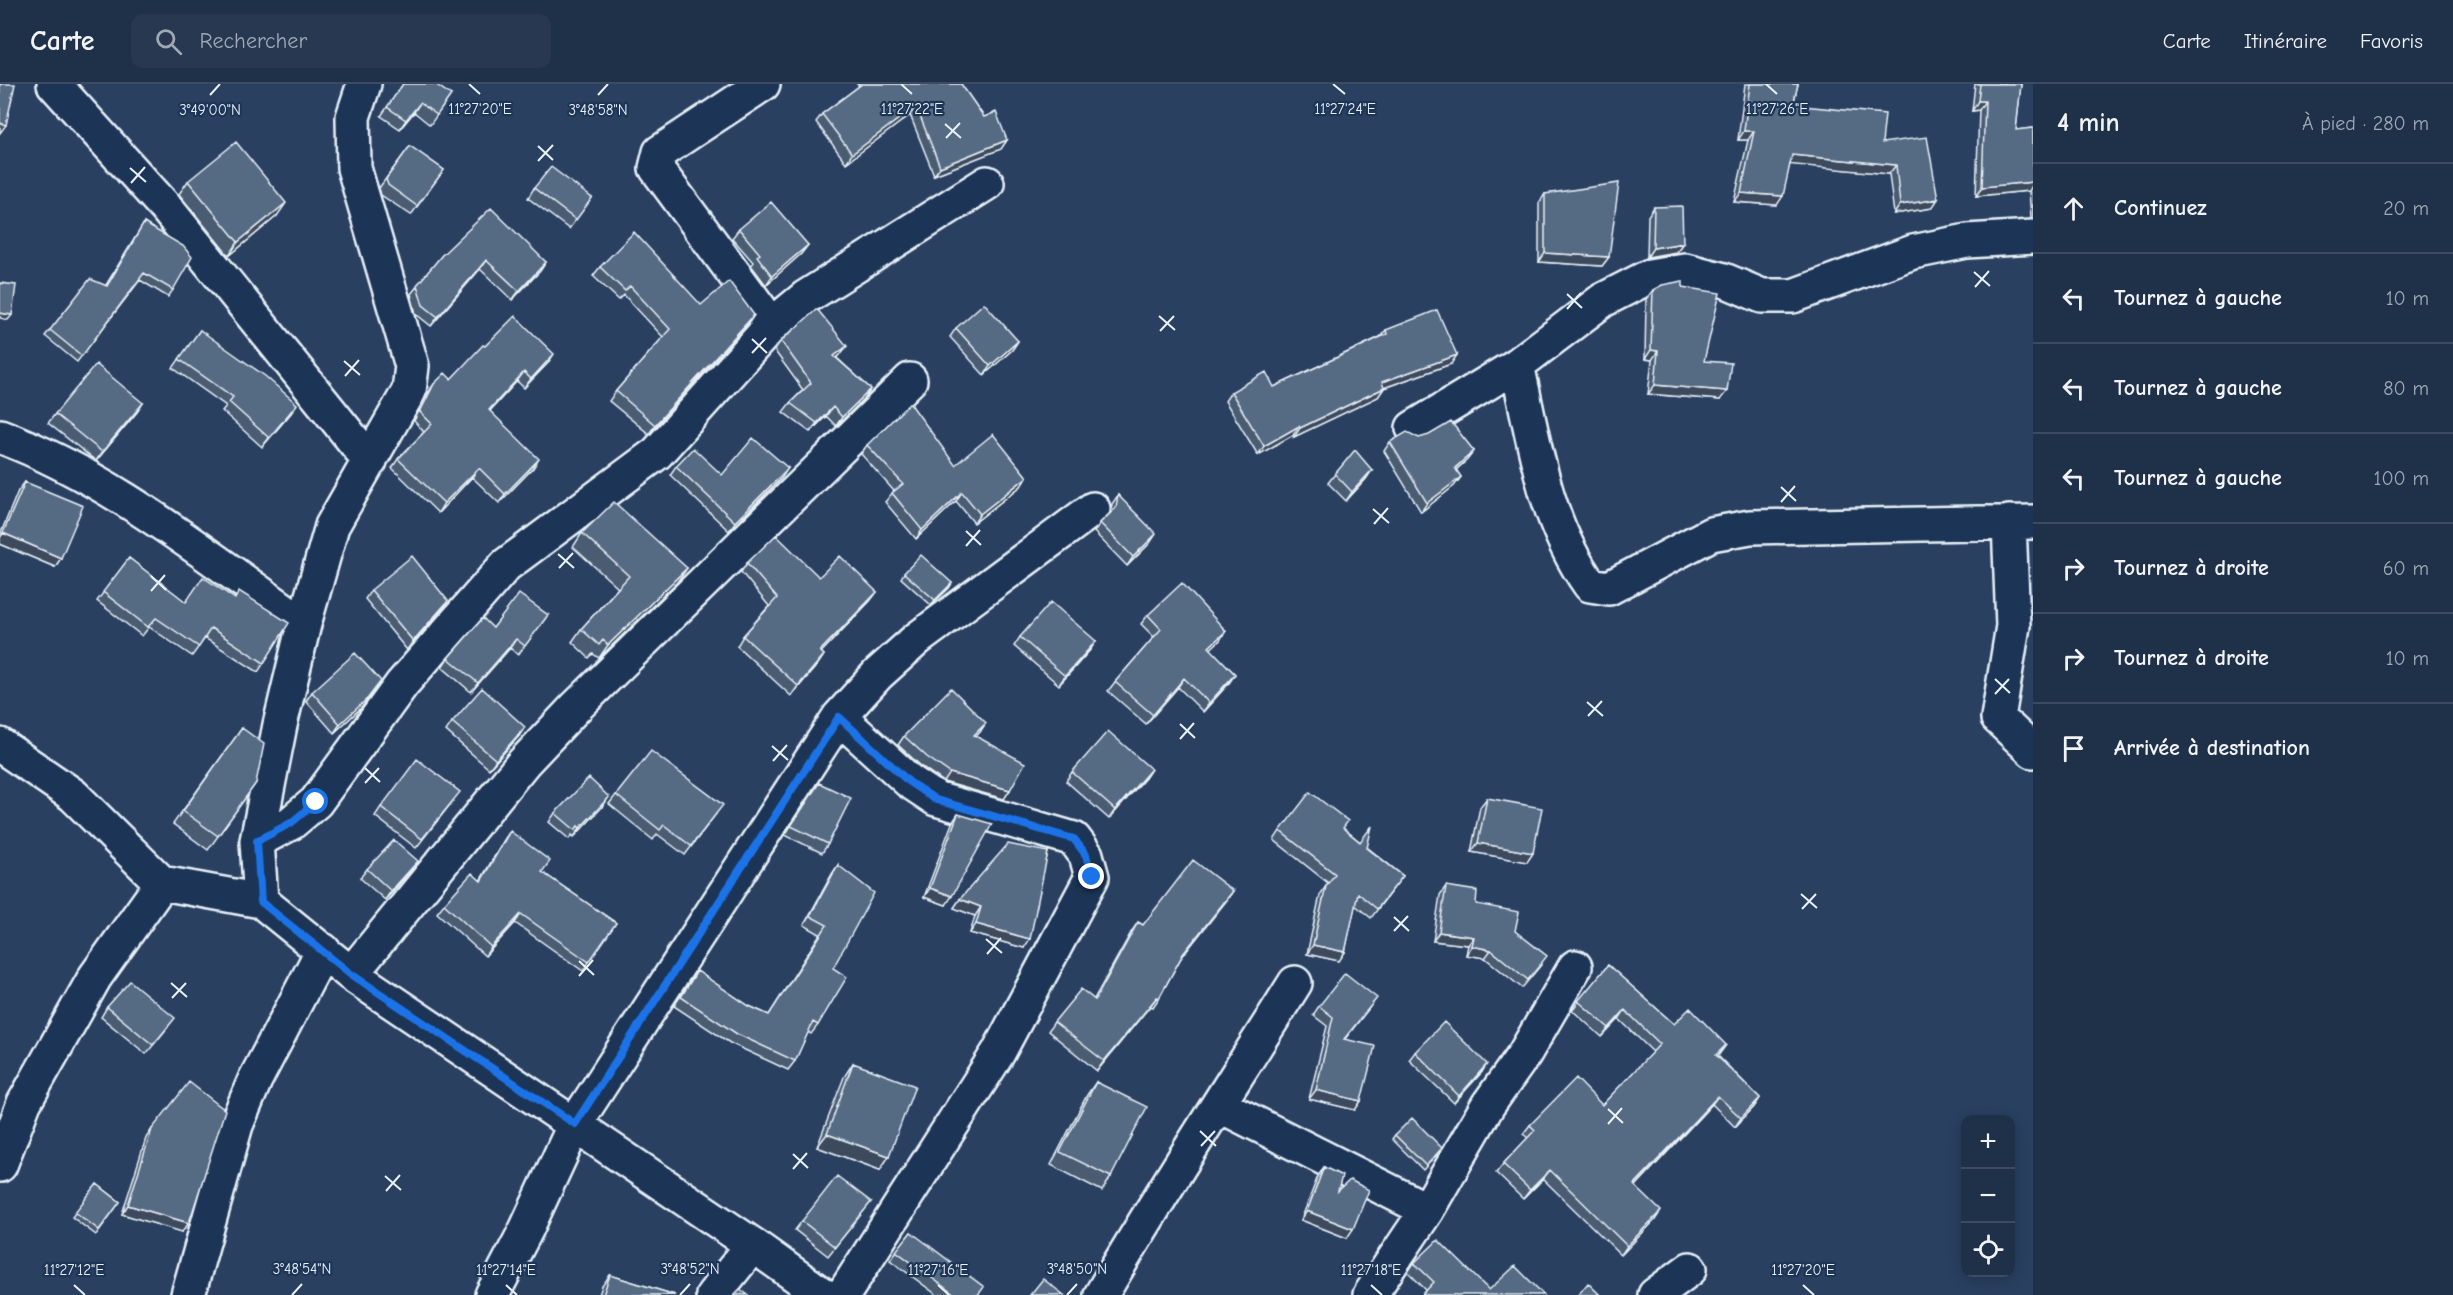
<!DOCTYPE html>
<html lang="fr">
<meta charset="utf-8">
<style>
:root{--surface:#1f3049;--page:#273850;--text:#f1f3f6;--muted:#a1a9b4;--line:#3c4b61}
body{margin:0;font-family:"Comic Neue",sans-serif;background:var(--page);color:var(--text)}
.controls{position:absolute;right:18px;bottom:18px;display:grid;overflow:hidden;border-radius:12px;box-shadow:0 3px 15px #0003}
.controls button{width:54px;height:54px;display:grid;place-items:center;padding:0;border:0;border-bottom:2px solid var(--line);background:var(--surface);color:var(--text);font:30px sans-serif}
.stop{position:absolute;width:18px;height:18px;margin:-14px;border:4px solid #1a73e8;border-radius:50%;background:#fff}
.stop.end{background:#1a73e8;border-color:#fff;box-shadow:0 2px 6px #0008}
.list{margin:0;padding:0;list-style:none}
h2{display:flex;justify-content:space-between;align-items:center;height:78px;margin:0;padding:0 24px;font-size:26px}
h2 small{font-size:20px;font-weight:400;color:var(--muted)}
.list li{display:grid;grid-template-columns:39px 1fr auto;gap:18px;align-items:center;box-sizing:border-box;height:90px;padding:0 24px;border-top:2px solid var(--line)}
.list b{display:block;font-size:22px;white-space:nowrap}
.list em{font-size:20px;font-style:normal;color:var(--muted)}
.icon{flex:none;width:33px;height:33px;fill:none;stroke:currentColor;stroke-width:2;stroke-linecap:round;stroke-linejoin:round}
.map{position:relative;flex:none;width:2033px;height:1211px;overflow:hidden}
header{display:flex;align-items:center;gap:36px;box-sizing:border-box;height:84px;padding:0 30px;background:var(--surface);border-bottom:2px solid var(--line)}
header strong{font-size:28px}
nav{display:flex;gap:33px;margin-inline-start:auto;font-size:21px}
.search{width:420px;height:54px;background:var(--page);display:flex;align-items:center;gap:15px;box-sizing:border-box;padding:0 21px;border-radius:12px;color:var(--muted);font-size:22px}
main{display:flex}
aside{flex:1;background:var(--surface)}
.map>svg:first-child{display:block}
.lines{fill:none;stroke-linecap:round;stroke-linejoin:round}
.minor-casing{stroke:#e8f1f8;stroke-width:38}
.minor{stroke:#1d3557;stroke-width:33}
.wall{fill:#495b71;stroke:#e8f1f8;stroke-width:1.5}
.shaded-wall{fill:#3c4a5c;stroke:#e8f1f8;stroke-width:1.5}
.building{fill:#556a83;stroke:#e8f1f8;stroke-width:1.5}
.route{stroke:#1a73e8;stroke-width:8}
.ticks{fill:none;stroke:#e8f1f8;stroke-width:2}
.ticks-label{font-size:15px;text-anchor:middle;fill:#e8f1f8;stroke:#1d3557;stroke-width:4.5;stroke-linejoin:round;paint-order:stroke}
</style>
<header>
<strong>Carte</strong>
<div class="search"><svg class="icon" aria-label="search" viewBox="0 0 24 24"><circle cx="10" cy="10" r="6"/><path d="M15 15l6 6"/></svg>Rechercher</div>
<nav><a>Carte</a><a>Itinéraire</a><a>Favoris</a></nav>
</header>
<main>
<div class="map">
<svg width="2033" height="1211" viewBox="0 0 2033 1211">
<rect width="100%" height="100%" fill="#294061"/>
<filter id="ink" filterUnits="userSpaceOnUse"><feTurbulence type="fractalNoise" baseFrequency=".0167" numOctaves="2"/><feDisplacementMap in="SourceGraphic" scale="12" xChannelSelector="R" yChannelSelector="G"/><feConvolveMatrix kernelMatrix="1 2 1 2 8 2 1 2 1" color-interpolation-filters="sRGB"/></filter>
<g filter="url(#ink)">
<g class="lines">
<g class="minor-casing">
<path id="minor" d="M54 0 167 125 370 377
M364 0 353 33 354 84 412 282 409 307 332 442 304 540 280 641 257 757 261 817 351 890 753 1161 823 1211
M763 0 660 68 656 84 772 241
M1517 281C1534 356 1544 437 1590 501L1609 504 1711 450 1750 443 2033 438
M1413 344 1517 281 1603 216 1650 192 1685 186 1724 196 1762 212H1793L1913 168 1967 157 2033 153
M0 352C112 394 206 472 304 540
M2009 438 2013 542 1998 634 2033 667
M839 633 909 697 936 715 1074 755 1086 771 1092 793 998 969 843 1211
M0 661 73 711 162 799 261 817
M257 757 291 739 316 718 402 600 506 481 657 369 772 241 806 213 987 99
M351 890 524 678 575 624 910 296
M1219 1021 1427 1126
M0 1081 24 1019 95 893 162 799
M188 1211 236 1041 255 996 323 866
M492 1211 526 1146 575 1040 839 633 878 590 917 555 1093 425
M713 1211 753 1161
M1101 1211C1163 1105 1230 1003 1295 899
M1370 1211 1427 1126 1488 1021 1525 969 1575 883
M1655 1211 1690 1185"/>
</g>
<use href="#minor" class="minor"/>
</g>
<path class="wall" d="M403 0 451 11 430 41 414 28 400 45 381 32Z
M857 0H961L984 33 1007 56 1001 65 934 91 910 31 846 79 816 38 822 30 859 2Z
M1745 0H1798L1793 21 1882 59 1932 124 1894 130 1889 90 1790 80 1777 121 1734 118 1748 56H1738Z
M1975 0H2021L2016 46 2033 44V135L2031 134 2029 107 1976 112 1979 26 1972 27Z
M410 62 444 86 411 131 381 111 379 104Z
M188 97 277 132 229 172 179 110Z
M534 104 592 114 569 145 528 114Z
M1545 110 1609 173 1602 182 1539 178V119Z
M1654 123 1683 159 1676 168 1647 173 1648 132Z
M144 139 173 206 168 213 140 196 77 278 45 252 50 246 106 201Z
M739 145 808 161 801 170 766 201 751 181 753 178 732 154Z
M442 171 546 178 540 187 512 216 480 185 431 242 416 230 411 210Z
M600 183 701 221 754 231 748 240 649 350 609 317 616 307 663 253 624 211 619 216 593 192Z
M1683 203 1704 277 1720 316 1648 310 1652 276 1645 275 1646 215 1653 206Z
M956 244 1018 257 1012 266 984 291 950 253Z
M200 246 291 329 262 363 222 327 226 322 173 284Z
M1386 246 1451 280 1384 304 1378 313 1294 353 1293 351 1258 371 1225 317 1231 308 1274 303 1380 253Z
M781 257 840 271 837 274 871 305 865 314 836 342 826 332 810 348 783 328 790 319 803 306 774 266Z
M485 262 548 279 524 304 517 297 490 327 533 384 499 419 472 393 438 429 392 384 398 375 424 348 414 337 428 309 434 300 451 295Z
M143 319 137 328 96 377 48 339 55 330Z
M1419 354 1474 367 1467 376 1456 386 1461 393 1454 402 1421 428 1384 367 1390 358Z
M867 361 955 381 1021 402 974 439 956 417 916 455 885 418 894 407 861 370Z
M676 382 722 391 788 384 782 393 729 447 670 391Z
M1372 386 1366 395 1346 417 1328 399 1335 390Z
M25 398 61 474 55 483 0 460V451L18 407Z
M1118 411 1150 459 1127 482 1094 448 1100 439 1110 429 1112 420Z
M582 449 687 484 677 498 599 574 593 570 589 574 572 558 581 545 618 504 573 463Z
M129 474 264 579 258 588 205 554 192 572 149 543 142 552 97 517Z
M747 479 819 493 877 508 870 517 821 568 824 571 818 580 791 612 737 562 743 552 769 522 741 488Z
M904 489 952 499 949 504 931 521 901 494Z
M371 506 442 526 407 566 365 515Z
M548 531 518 571 510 564 471 608 442 583 448 574 493 544Z
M1148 531 1220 556 1210 565 1235 590 1229 599 1203 628 1178 603 1146 640 1108 607 1115 598 1154 553 1141 540Z
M1020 553 1096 557 1090 566 1059 601 1014 562Z
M312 608 362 623 334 649 306 617Z
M452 638 519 652 489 685 446 647Z
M242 644 256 699 208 766 173 740Z
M980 648 976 652 1010 706 1004 715 944 698 921 682 898 661 904 652Z
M1151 685 1145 694 1109 735 1066 697 1072 688Z
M813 708 828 760 822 769 785 751Z
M616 711 716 730 685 771 657 750 653 756 609 720Z
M1487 714 1533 769 1527 778 1471 768 1480 723Z
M453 717 416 764 375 732 381 723Z
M603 722 574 753 572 751 569 755 549 738 555 729Z
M958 730 946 821 924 813 952 739Z
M1343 744 1403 792 1371 834 1355 821 1345 868 1339 877 1307 870 1320 811 1328 799 1274 756 1280 747Z
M510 747 542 788 616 839 583 887 515 839 485 872 437 829 444 820 480 797 504 756Z
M1048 768 1024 864 970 849 975 832 954 824 960 815Z
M838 781 833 884 818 941 811 950 808 948 795 977 788 986 730 959 674 922 697 887 749 922 769 931 820 850 804 841 832 790Z
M367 785 411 786 385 816 360 794Z
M1446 802 1476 820 1515 847 1541 881 1522 904 1485 874 1466 871 1468 861 1433 857 1440 811Z
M1233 807 1181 874 1159 914 1153 923 1150 922 1097 987 1048 947 1054 938 1094 915 1132 847 1138 838 1143 841Z
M1608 881 1674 940 1726 961 1718 972 1760 1014 1754 1023 1735 1043 1712 1020 1636 1102 1655 1136 1621 1171 1543 1095 1523 1115 1496 1089 1503 1080 1528 1054 1523 1050 1530 1041 1602 1021 1653 968 1619 935 1602 953 1572 926Z
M1319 922 1370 923 1345 955 1361 1017 1355 1026 1309 1015 1327 942 1313 931Z
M107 923 168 943 146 970 101 933Z
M1415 968 1482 988 1454 1019 1409 976Z
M853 979 889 1072 880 1086 817 1063 844 993Z
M1096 998 1111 1093 1102 1107 1051 1081 1087 1011Z
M152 1045 182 1148 122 1130 146 1054Z
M1395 1051 1439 1068 1423 1086 1392 1055Z
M1324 1083 1338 1107 1347 1154 1301 1136 1318 1092Z
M97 1100 120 1118 96 1151 72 1133Z
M871 1118 828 1172 795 1146 802 1137Z
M911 1148 979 1211H937L890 1176Z
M1414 1179 1489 1206H1426L1408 1188Z
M610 1191 675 1211H599L602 1202Z"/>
<path class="shaded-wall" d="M1978 17H1985L1979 26 1972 27Z
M420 19 414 28 400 45 406 36Z
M916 22 910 31 846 79 852 70Z
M0 39 6 41 0 49Z
M1744 47H1754L1748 56H1738Z
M1007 56 1001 65 934 91 940 83Z
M1792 71 1896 81 1889 90 1785 80Z
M2033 98V100L2029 107 1976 112 1982 103Z
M1741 109 1783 112 1777 121 1734 118Z
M1938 115 1932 124 1894 130 1900 121Z
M286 119 277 132 229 172 238 158Z
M1683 159 1676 168 1647 173 1653 164Z
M808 161 801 170 766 201 772 192Z
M1545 169 1609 173 1602 182 1539 178Z
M486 176 480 185 431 242 438 233Z
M546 178 540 187 512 216 519 207Z
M0 229 12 231 8 236 0 234Z
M754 231 748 240 649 350 655 341Z
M1018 257 1012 266 984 291 990 282Z
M847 262 840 271 828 281 834 272Z
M1651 266 1658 267 1652 276 1645 275Z
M554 270 548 279 524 304 531 295Z
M1457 271 1451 280 1375 307 1382 298Z
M524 288 517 297 482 335 489 326Z
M1655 301 1727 307 1720 316 1648 310Z
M1384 304 1378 313 1294 353 1300 344Z
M871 305 865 314 836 342 842 333Z
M143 319 137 328 96 377 102 368Z
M297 320 291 329 262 363 269 354Z
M833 323 826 332 810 348 817 339Z
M1299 342 1293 351 1258 371 1264 362Z
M1474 367 1467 376 1448 393 1455 384Z
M539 375 533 384 499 419 505 410Z
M479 384 472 393 438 429 444 419Z
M788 384 782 393 729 447 735 438Z
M1372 386 1366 395 1346 417 1352 408Z
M1027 393 1021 402 974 439 980 430Z
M1461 393 1454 402 1421 428 1427 419Z
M962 408 956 417 916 455 922 446Z
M3 449 61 474 55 483 0 460V454Z
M1156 450 1150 459 1127 482 1133 473Z
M687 484 677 498 599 574 608 561Z
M952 499 949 504 931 521 935 516Z
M877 508 870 517 814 576 820 567Z
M448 517 442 526 407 566 413 557Z
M1226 547 1220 556 1202 573 1209 563Z
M516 555 510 564 471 608 478 599Z
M1096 557 1090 566 1059 601 1065 592Z
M824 571 818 580 791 612 798 602Z
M1235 590 1229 599 1203 628 1209 619Z
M1184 594 1178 603 1146 640 1153 631Z
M381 597 362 623 334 649 340 640Z
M986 639 980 648 968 660 974 651Z
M525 643 519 652 489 685 496 676Z
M1151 685 1145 694 1109 735 1115 726Z
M950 689 1010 706 1004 715 944 698Z
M609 713 603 722 574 753 580 744Z
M1478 759 1533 769 1527 778 1471 768Z
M418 777 411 786 385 816 391 807Z
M930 804 952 812 946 821 924 813Z
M1233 807 1227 816 1177 879 1183 870Z
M960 815 981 823 975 832 954 824Z
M521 830 515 839 485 872 491 863Z
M976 840 1030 855 1024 864 970 849Z
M1439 848 1474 853 1468 861 1433 857Z
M1313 861 1345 868 1339 877 1307 870Z
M1472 862 1491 866 1485 874 1466 871Z
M1157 913 1150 922 1097 987 1104 977Z
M1625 926 1619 935 1602 953 1609 944Z
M1487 980 1482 988 1454 1019 1459 1012Z
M1316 1006 1361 1017 1355 1026 1309 1015Z
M1718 1012 1712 1020 1628 1110 1634 1101Z
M1760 1014 1754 1023 1735 1043 1741 1034Z
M827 1050 889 1072 880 1086 817 1063Z
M1550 1086 1543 1095 1523 1115 1530 1106Z
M128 1121 189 1139 182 1148 122 1130Z
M1307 1127 1353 1145 1347 1154 1301 1136Z
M1661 1127 1655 1136 1621 1171 1627 1162Z"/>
<path class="building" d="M0 0H15L6 41 0 39Z
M403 0H435L451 11 437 31 420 19 406 36 387 23Z
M862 0H961L984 33 996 28 1007 56 940 83 916 22 852 70 822 30Z
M1750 0H1798L1793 21 1885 30 1882 59 1927 53 1938 115 1900 121 1896 81 1792 71 1783 112 1741 109 1754 47H1744Z
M1980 0H2021L2016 46 2033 44V98L1982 103 1985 17H1978Z
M236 58 286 119 238 158 188 97Z
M410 62 444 86 417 122 388 101 386 95Z
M551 83 592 114 576 136 534 104Z
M1619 99 1609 173 1545 169V110Z
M771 118 808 161 772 192 757 172 760 170 739 145Z
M1682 122 1683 159 1653 164 1654 123Z
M491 124 546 178 519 207 486 176 438 233 423 221 417 201 442 171Z
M144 139 183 162 192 173 173 206 144 189 82 272 50 246 90 195 107 202Z
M634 148 701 221 729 197 754 231 655 341 616 307 670 245 630 202 625 207 600 183Z
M1683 197V203L1720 209 1704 277 1731 279 1727 307 1655 301 1658 267 1651 266 1653 206 1662 201Z
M0 199 16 201 12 231 0 229Z
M984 219 1018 257 990 282 956 244Z
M817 225 847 262 834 272 871 305 842 333 833 323 817 339 790 319 811 299 781 257Z
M1437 226 1457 271 1382 298 1384 304 1300 344 1299 342 1264 362 1231 308 1266 288 1274 303 1387 250 1386 246Z
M515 232 554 270 531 295 524 288 489 326 539 375 505 410 479 384 444 419 398 375 432 340 420 328 434 300 445 289 451 295 483 261 485 262Z
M200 246 265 292 297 320 269 354 229 318 233 313 179 275Z
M96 280 143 319 102 368 55 330Z
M910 319 955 381 993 350 1027 393 980 430 962 408 922 446 892 409 903 400 867 361Z
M1451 338 1474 367 1455 384 1461 393 1427 419 1390 358 1407 348 1419 354 1429 351Z
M753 354 788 384 735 438 676 382 693 364 722 391Z
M1355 366 1372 386 1352 408 1335 390Z
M25 398 83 422 61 474 3 449Z
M1118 411 1156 450 1133 473 1100 439 1116 424Z
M614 418 687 484 608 561 603 556 599 561 581 545 629 492 582 449Z
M776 451 819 493 840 472 877 508 820 567 824 571 798 602 743 552 777 514 747 479Z
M921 471 952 499 935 516 904 489Z
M412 472 448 517 413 557 371 506Z
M129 474 186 518 203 493 235 515 239 507 289 539 264 579 211 544 199 563 156 534 148 543 103 508Z
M1182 499 1226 547 1209 563 1235 590 1209 619 1184 594 1153 631 1115 598 1161 545 1148 531Z
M519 510 548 531 525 562 516 555 478 599 448 574 483 534 493 544Z
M1051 518 1096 557 1065 592 1020 553Z
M355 569 381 597 368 614 340 640 312 608Z
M482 604 525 643 496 676 452 638Z
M951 604 986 639 974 651 1025 679 1010 706 950 689 927 673 904 652Z
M242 644 264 660 256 699 218 752 183 727Z
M1108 647 1151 685 1115 726 1072 688Z
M651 667 723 721 691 762 664 741 660 746 616 711Z
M417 675 460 708 422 755 381 723Z
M589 694 609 713 580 744 578 742 575 746 555 729Z
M819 699 851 714 828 760 791 742Z
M1310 708 1348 737 1343 744 1360 758 1372 742 1367 764 1403 792 1377 825 1358 809 1345 868 1313 861 1326 802 1335 790 1280 747Z
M1487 714 1542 724 1533 769 1478 759Z
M958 730 992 740 952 812 930 804Z
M510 747 550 777 542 788 616 839 589 878 521 830 491 863 444 820 472 789 481 797Z
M394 756 418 777 391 807 367 785Z
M1008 760 1048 768 1030 855 976 840 981 823 960 815Z
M1193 776 1233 807 1183 870 1159 914 1157 913 1104 977 1054 938 1081 905 1095 916 1138 838 1143 841Z
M838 781 874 809 833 884 847 893 818 941 813 938 795 977 737 950 681 913 697 887 749 922 769 931 827 841 810 832Z
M1446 802 1477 807 1476 820 1519 828 1515 847 1547 872 1528 896 1491 866 1472 862 1474 853 1439 848Z
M1608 881 1674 940 1690 924 1726 961 1716 971 1760 1014 1741 1034 1718 1012 1634 1101 1661 1127 1627 1162 1550 1086 1530 1106 1503 1080 1535 1046 1530 1041 1576 994 1602 1021 1660 960 1625 926 1609 944 1578 917Z
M1345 889 1377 914 1344 955 1375 962 1361 1017 1316 1006 1333 933 1319 922Z
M130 897 175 934 153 961 107 923Z
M1444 938 1487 980 1459 1012 1415 968Z
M853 979 915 1002 889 1072 827 1050Z
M189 998 225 1026 189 1139 128 1121 152 1045Z
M1096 998 1147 1023 1111 1093 1060 1068Z
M1412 1034 1442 1064 1426 1082 1395 1051Z
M1324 1083 1342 1092 1338 1107 1350 1096 1369 1106 1353 1145 1307 1127Z
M837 1092 871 1118 835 1163 802 1137Z
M97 1100 120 1118 99 1146 75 1128Z
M911 1148 984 1203 978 1211H955L896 1167Z
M1438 1156 1489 1206 1515 1182 1544 1211H1422L1434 1198 1414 1179Z
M610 1191 675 1211H603Z
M1043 1195 1064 1211H1030Z
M1588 1199 1600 1211H1578Z
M740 1205 748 1211H734Z"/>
</g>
<g class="lines" filter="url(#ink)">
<path class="route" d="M316 718 291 739 257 757 261 818 351 890 575 1040 839 633 909 698 936 716 1074 755 1086 771 1092 793"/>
</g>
<path class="ticks" d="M469 0 480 10M901 0 912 10M1333 0 1345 10M1766 0 1777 10M210 11 220 0M598 11 608 0M945 40 961 54M946 54 960 39M538 62 553 76M538 77 553 61M130 84 146 98M131 99 145 83M1974 188 1990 202M1975 203 1989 187M1567 210 1582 224M1567 225 1581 209M1159 232 1175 246M1160 247 1174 232M752 255 767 269M752 269 766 254M344 277 360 291M345 292 359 276M1781 403 1796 417M1781 418 1795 402M1373 425 1389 439M1374 440 1388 424M966 447 981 461M966 462 980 446M558 470 574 484M559 484 573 469M151 492 166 506M151 507 165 491M1995 595 2010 609M1995 610 2009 595M1587 618 1603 632M1588 632 1602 617M1180 640 1195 654M1180 655 1194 639M772 662 788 676M773 677 787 661M365 684 380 698M365 699 379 684M1801 810 1817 824M1802 825 1816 810M1394 833 1409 847M1394 847 1408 832M986 855 1002 869M987 870 1001 854M579 877 594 891M579 892 593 876M171 899 187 913M172 914 186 899M1608 1025 1623 1039M1608 1040 1622 1024M1200 1047 1216 1062M1201 1062 1215 1047M793 1070 808 1084M793 1085 807 1069M385 1092 401 1106M386 1107 400 1091M74 1201 85 1211M506 1201 517 1211M938 1201 949 1211M1371 1201 1382 1211M1803 1201 1814 1211M292 1211 302 1200M680 1211 690 1200M1067 1211 1077 1200"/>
<g class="ticks-label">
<text x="480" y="30">11°27'20"E</text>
<text x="912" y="30">11°27'22"E</text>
<text x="1345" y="30">11°27'24"E</text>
<text x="1777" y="30">11°27'26"E</text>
<text x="210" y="31">3°49'00"N</text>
<text x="598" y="31">3°48'58"N</text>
<text x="302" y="1190">3°48'54"N</text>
<text x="690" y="1190">3°48'52"N</text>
<text x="1077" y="1190">3°48'50"N</text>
<text x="74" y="1191">11°27'12"E</text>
<text x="506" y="1191">11°27'14"E</text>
<text x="938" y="1191">11°27'16"E</text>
<text x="1371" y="1191">11°27'18"E</text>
<text x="1803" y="1191">11°27'20"E</text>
</g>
</svg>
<div class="controls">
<button>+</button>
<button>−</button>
<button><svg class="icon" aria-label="locate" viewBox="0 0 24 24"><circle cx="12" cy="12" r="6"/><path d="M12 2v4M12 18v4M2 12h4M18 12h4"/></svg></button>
</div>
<div class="stop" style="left:316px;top:718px"></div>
<div class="stop end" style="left:1092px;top:793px"></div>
</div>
<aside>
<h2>4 min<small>À pied · 280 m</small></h2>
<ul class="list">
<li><svg class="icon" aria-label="ahead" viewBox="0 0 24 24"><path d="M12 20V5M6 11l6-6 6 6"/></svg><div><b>Continuez</b></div><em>20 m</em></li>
<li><svg class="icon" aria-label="left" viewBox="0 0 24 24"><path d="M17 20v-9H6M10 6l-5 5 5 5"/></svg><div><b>Tournez à gauche</b></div><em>10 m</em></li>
<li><svg class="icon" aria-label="left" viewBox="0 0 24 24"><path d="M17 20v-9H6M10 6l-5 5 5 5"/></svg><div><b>Tournez à gauche</b></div><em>80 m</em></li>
<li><svg class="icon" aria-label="left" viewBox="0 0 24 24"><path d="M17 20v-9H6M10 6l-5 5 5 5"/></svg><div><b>Tournez à gauche</b></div><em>100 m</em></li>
<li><svg class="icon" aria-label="right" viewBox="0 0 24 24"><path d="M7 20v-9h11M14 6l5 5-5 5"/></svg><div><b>Tournez à droite</b></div><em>60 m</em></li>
<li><svg class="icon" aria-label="right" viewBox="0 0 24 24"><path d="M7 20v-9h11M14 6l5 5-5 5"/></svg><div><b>Tournez à droite</b></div><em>10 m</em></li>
<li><svg class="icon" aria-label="arrive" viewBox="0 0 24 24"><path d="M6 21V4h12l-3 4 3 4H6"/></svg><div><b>Arrivée à destination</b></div></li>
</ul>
</aside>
</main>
